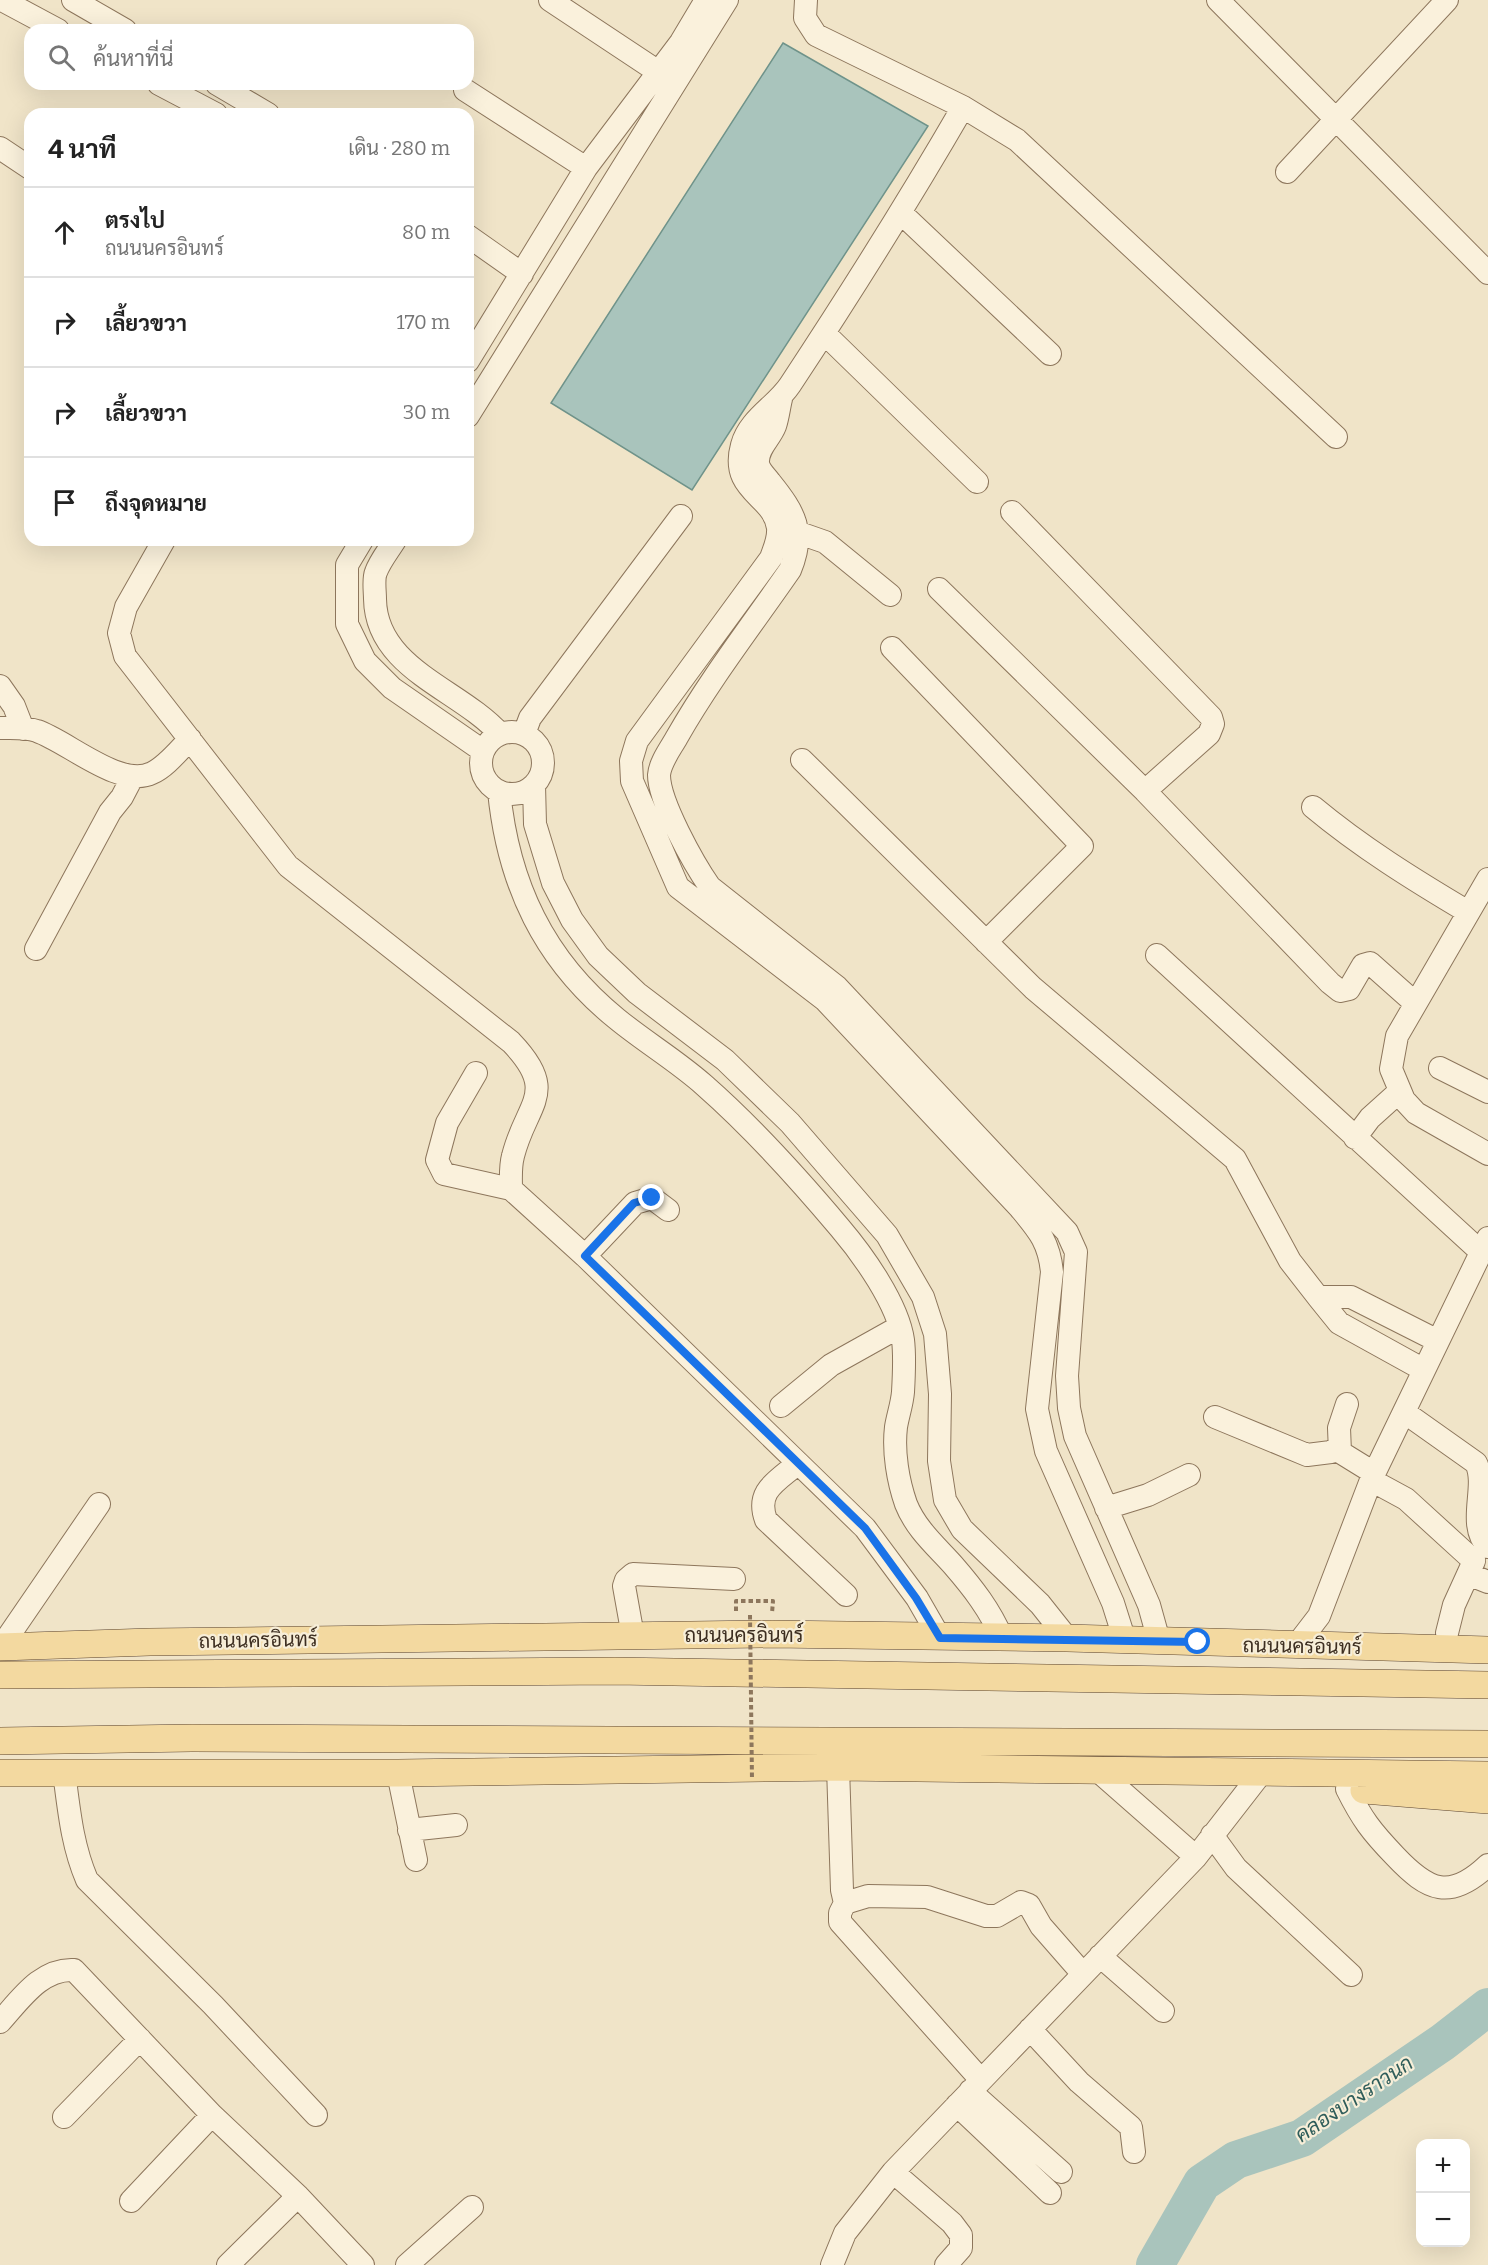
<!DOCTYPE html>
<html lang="th">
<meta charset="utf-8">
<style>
:root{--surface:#fff;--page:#f6f6f6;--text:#222;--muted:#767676;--line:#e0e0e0}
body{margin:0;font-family:Bitter,Sarabun,serif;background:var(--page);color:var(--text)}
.controls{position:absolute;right:18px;bottom:18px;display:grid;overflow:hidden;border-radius:12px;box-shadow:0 6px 24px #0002}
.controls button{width:54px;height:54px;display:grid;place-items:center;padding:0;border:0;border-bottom:2px solid var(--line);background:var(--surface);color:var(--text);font:30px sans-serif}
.stop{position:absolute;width:18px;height:18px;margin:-14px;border:4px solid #1a73e8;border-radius:50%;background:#fff}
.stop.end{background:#1a73e8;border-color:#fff;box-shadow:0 2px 6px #0008}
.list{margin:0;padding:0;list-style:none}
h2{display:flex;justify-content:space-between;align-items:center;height:78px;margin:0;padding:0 24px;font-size:26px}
h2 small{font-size:20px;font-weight:400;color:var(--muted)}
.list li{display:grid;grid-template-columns:39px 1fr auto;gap:18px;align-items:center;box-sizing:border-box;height:90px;padding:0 24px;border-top:2px solid var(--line)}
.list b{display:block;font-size:22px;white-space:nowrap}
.list p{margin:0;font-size:20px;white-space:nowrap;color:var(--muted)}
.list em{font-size:20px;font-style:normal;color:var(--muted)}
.icon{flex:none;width:33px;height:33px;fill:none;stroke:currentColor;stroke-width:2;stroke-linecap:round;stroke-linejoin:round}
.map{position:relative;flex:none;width:1488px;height:2265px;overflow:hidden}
.search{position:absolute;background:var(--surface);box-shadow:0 6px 24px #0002;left:24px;top:24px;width:450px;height:66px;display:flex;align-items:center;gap:15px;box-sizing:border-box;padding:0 21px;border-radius:18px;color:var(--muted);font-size:22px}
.panel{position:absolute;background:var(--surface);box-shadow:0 6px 24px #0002;left:24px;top:108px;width:450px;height:438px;border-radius:18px}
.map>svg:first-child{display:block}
.water{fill:#a9c4bc;stroke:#6f938a;stroke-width:1.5}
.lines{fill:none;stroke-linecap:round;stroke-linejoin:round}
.river{stroke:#a9c4bc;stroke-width:38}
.minor-casing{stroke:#8d765c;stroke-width:24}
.major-casing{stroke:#5b4430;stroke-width:28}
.path{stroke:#8d765c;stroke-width:4;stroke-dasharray:4.5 3;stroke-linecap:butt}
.minor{stroke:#faf1dc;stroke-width:22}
.major{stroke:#f3d9a0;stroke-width:27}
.path-bridge{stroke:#8d765c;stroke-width:4;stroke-dasharray:4.5 3;stroke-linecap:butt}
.route{stroke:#1a73e8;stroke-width:8}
.labels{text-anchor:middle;stroke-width:4.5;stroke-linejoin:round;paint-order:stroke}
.street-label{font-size:20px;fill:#3d2e20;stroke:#f7eed8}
.water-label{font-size:21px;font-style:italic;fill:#2f5d5a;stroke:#f7eed8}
</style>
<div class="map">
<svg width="1488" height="2265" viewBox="0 0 1488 2265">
<rect width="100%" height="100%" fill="#f0e4c8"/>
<path class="water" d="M783 43 928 126 692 490 551 403Z"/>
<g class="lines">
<path class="river" d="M1155 2265 1202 2183 1236 2160 1302 2138 1443 2042 1488 2007"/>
<g class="minor-casing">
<path id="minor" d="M2 0 58 30
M73 0 125 30
M550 0 657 71
M806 0 805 18 816 35 963 107 1017 140 1336 437
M1218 0 1488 273
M159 84 216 114
M217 84 268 114
M465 90 586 168
M963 107C908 202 850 294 790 385 776 406 749 419 742 445 729 492 774 495 778 528 779 539 774 549 771 558L637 741 631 761 632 781 678 887 825 1000 1020 1208C1039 1231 1049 1242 1052 1272L1037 1409 1046 1451 1113 1603 1125 1641
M0 148 30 168
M1287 172 1447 0
M901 213 1050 354
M468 236 522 274
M824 333 977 482
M468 361 586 168 681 42 706 0
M781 399C779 407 778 417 775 426 770 439 757 448 758 463 759 471 766 476 770 482 795 513 806 532 790 570 752 625 710 679 677 737 671 748 660 762 659 775 659 802 694 864 710 887L837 987 1067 1232 1076 1252 1067 1376 1069 1408 1075 1436 1149 1605 1159 1641
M468 416 727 0
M1012 512 1211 717 1213 724 1209 734 1145 791
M785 528 825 542 890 595
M164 540 126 607 119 633 125 656 288 866 511 1042C560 1093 526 1103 513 1156 510 1167 511 1178 511 1189L585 1256 865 1528 917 1598 940 1638
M362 540 347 565V624L365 661 392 688 483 751
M395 540C389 550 380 561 376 572 373 579 375 591 375 599 376 669 460 689 500 734
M939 589 1145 791 1330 983 1340 991 1349 989 1363 965 1370 963 1415 1003
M892 648 1082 846 986 942
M0 686 14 706 23 729
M0 728C12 728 26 727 37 731 67 741 120 789 152 773 166 767 179 750 190 739
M481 763a31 31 0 1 1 62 0a31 31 0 1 1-62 0Z
M524 734 530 718 681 516
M802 760 1033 988 1235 1159 1290 1261 1318 1297
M534 785 535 824 553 883 572 920 598 956 637 993 725 1060 790 1123 887 1235 923 1297 935 1334 940 1394 939 1461 945 1500 962 1529 1040 1604 1067 1638
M499 791C508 884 544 960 617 1019 645 1042 677 1061 704 1085 753 1128 798 1178 840 1228 863 1255 898 1304 903 1340 905 1356 904 1375 903 1392 902 1404 898 1415 896 1427 893 1452 898 1481 906 1504 916 1529 936 1546 953 1565 973 1588 990 1610 1002 1638
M1313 807C1361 847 1414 880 1468 912
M1488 879 1397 1036 1391 1069 1404 1100 1416 1113 1488 1154
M36 949 110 812 122 797 133 776
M1157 955 1481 1252
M1440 1068 1488 1092
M476 1073 447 1123 437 1160 444 1174 511 1189
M1355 1138 1370 1118 1400 1091
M585 1256 635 1203 652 1198 668 1210
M1424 1370 1339 1323 1318 1297H1351L1438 1341
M1347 1404 1339 1428 1340 1452 1374 1473
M781 1406 831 1365 899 1327
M1404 1412 1476 1463C1488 1487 1466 1524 1488 1547
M1215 1417 1307 1455 1331 1452 1339 1446
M798 1463C778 1481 755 1490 766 1520L846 1595
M1371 1480 1406 1499 1474 1561 1454 1605 1447 1633
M1106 1508 1148 1495 1189 1475
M1468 1574 1488 1582
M633 1636 624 1586 626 1580 633 1574 734 1579
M1296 1646 1319 1616 1371 1480 1488 1238
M1 1647 99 1504
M838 1767 842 1890 845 1903
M1097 1770 1196 1857
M64 1772C69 1810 72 1845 87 1880L213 2005 316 2115
M398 1773 416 1860
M1347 1789C1362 1819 1371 1831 1395 1856 1428 1891 1450 1901 1488 1865
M409 1830 456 1825
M1212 1835 1236 1868 1351 1975
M1100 1956 1163 2011
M0 2022C20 2000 41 1968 74 1970L212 2115 298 2196 363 2265
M1030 2029 1079 2082 1131 2127 1134 2152
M981 2080 840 1922V1913L845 1903 868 1896 927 1897 986 1916H997L1021 1902 1029 1905 1041 1926 1083 1974
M970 2091 1061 2172
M957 2105 1050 2193
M64 2117 140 2039
M893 2172 952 2223 961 2235V2248L946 2265
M131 2201 212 2115
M228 2265 298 2196
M407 2265 472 2207
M832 2265 845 2233 893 2172 1196 1857 1262 1772"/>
</g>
<g class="major-casing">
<path id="major" d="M0 1647 150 1642 772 1634 1067 1638 1488 1650
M0 1675 615 1671 1488 1685
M0 1741 192 1738 1488 1744
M0 1773H398L838 1767 1488 1775
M1364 1790 1488 1800"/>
</g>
<path class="path" d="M736 1611V1601H773L772 1613"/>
<use href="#minor" class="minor"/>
<use href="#major" class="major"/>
<path class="path-bridge" d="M750 1615 752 1780"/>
</g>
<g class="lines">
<path class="route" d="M652 1198 634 1203 585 1256 865 1528 916 1598 940 1638 1198 1642"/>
</g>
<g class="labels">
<g class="street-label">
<text x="744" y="1642">ถนนนครอินทร์</text>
<text transform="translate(258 1640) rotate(-1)" y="7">ถนนนครอินทร์</text>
<text transform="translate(1302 1646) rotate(1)" y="7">ถนนนครอินทร์</text>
</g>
<g class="water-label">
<text transform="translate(1354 2099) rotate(-34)" y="7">คลองบางราวนก</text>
</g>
</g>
</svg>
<div class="controls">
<button>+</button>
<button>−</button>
</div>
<div class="stop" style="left:1198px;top:1642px"></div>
<div class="stop end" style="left:652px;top:1198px"></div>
<div class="search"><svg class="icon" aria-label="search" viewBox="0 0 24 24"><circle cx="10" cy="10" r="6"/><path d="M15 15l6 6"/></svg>ค้นหาที่นี่</div>
<section class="panel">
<h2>4 นาที<small>เดิน · 280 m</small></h2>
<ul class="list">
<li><svg class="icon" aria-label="ahead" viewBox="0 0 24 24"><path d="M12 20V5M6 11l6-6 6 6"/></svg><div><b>ตรงไป</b><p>ถนนนครอินทร์</p></div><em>80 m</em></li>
<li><svg class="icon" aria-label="right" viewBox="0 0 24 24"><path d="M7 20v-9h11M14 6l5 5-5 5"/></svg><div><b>เลี้ยวขวา</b></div><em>170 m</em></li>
<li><svg class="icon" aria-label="right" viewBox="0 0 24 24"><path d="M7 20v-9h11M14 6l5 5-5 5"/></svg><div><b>เลี้ยวขวา</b></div><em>30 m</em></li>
<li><svg class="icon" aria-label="arrive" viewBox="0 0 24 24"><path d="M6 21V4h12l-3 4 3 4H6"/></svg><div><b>ถึงจุดหมาย</b></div></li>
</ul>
</section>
</div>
